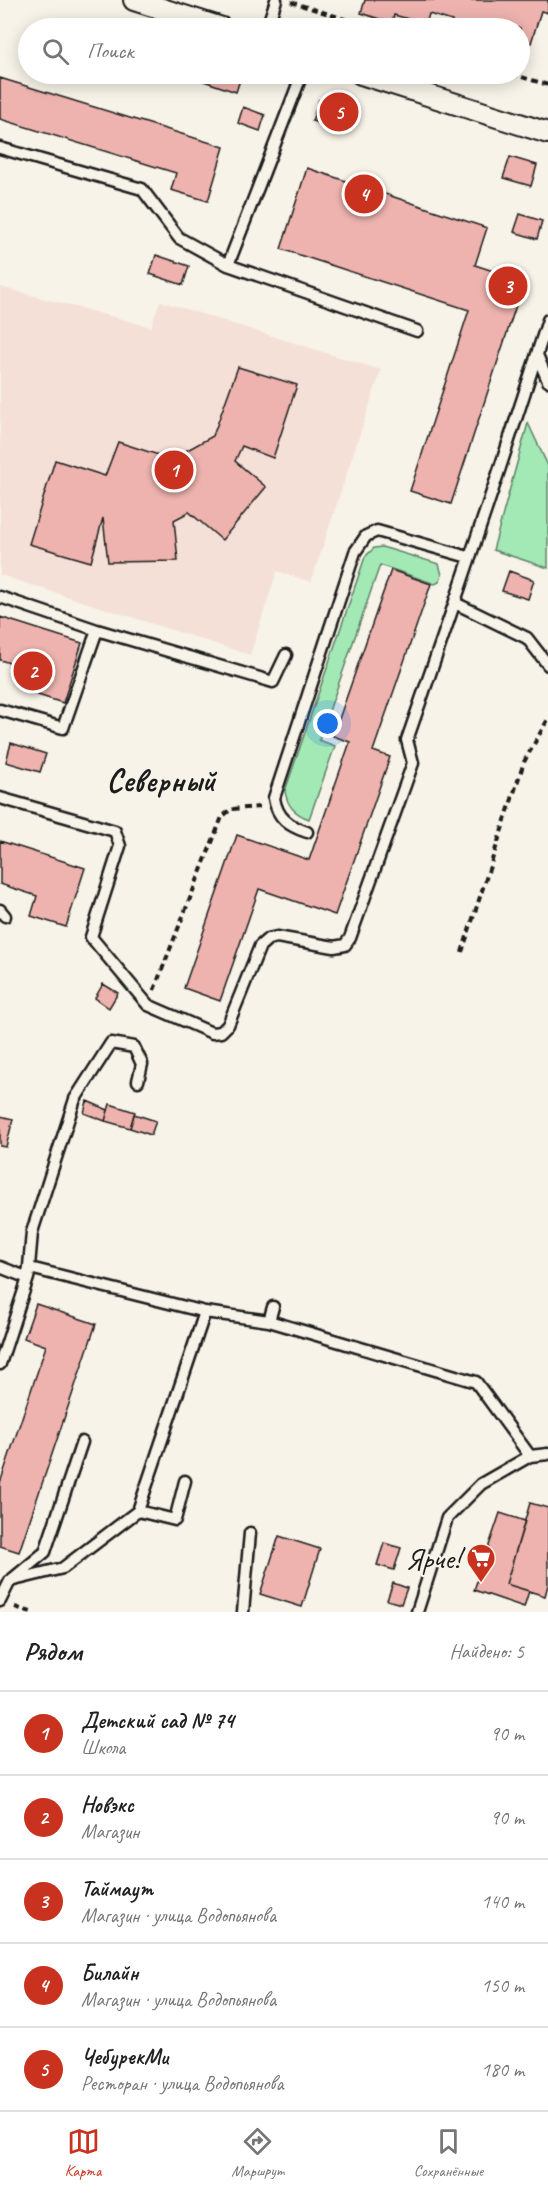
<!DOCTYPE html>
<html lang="ru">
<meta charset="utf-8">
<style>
:root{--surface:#fff;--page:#f6f6f6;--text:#222;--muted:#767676;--line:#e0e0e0;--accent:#c8321e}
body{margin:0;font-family:Caveat,sans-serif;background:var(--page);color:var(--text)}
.you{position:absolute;left:328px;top:724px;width:21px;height:21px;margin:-15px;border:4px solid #fff;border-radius:50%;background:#1a73e8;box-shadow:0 0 0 9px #1a73e833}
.badge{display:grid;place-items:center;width:39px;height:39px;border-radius:50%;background:var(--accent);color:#fff;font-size:20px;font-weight:700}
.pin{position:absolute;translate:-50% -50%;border:3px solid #fff;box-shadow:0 2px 6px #0006}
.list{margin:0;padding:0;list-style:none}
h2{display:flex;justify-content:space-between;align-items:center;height:78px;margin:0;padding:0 24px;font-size:26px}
h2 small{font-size:20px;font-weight:400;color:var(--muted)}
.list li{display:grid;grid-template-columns:39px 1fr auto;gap:18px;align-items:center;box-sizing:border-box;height:84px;padding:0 24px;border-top:2px solid var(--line)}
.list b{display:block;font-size:22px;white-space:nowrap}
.list p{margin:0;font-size:20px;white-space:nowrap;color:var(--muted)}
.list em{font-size:20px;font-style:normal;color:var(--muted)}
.icon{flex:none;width:33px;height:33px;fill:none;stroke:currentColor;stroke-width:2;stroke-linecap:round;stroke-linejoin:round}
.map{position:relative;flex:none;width:548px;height:1612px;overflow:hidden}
.search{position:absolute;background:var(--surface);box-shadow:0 3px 15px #0003;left:18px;right:18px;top:18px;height:66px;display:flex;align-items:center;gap:15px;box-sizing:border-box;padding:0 21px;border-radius:33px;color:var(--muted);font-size:22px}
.sheet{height:498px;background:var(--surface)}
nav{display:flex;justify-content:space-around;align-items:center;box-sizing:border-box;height:84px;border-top:2px solid var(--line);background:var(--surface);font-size:16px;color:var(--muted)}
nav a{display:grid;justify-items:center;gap:3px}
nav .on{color:var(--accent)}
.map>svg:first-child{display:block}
.built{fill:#f4e0d7}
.green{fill:#a3e9b5;stroke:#608268;stroke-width:1.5}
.building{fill:#eeb3ae;stroke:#1c1c1c;stroke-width:1.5}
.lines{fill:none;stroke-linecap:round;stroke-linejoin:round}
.lane-casing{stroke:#1c1c1c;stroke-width:15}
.street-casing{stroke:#1c1c1c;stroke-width:24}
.path{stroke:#1c1c1c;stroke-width:4;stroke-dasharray:6 4.5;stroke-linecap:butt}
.lane{stroke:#f7f3e8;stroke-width:10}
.street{stroke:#f7f3e8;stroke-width:20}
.labels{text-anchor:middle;stroke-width:4.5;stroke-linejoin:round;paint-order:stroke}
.poi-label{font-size:30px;fill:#1c1c1c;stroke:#f7f3e8;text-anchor:end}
.neighbourhood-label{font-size:32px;font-weight:bold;fill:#1c1c1c;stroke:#f7f3e8}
</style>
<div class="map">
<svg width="548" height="1612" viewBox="0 0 548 1612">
<rect width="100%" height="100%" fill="#f7f3e8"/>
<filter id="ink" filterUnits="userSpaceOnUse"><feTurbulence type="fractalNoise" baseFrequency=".0167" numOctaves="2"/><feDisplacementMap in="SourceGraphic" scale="12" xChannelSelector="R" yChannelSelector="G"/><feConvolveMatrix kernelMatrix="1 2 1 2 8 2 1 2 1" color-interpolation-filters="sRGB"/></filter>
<g filter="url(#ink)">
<path class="built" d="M0 287 151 327 160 301 381 370 311 582 277 571 250 655 0 575Z"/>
<path class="green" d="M528 423 548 466V568L493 550Z
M382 547 439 564 442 575 439 582 435 584 380 565 319 740 335 746 309 819C295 814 287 806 285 791L365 557 374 548Z"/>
<path class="building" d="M365 0H548V13L541 11 531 43 520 39V28H450L452 21 429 14 426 24 394 15 392 23 361 13Z
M197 74H232L241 77 236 92 195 78Z
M0 78 224 147 208 201 171 190 176 173 0 119Z
M319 100 353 111 346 132 312 121Z
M243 107 265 115 260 131 238 123Z
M510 157 537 165 531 186 503 178Z
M307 168 487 228 475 265 524 281 451 504 410 491 469 310 281 249Z
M520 214 542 221 537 239 514 232Z
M156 255 189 266 183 285 150 274Z
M238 367 297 385 273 458 242 446 235 461 266 487 222 540 189 512 174 520 178 561 108 562 103 518 91 562 29 544 55 460 105 476 118 442 171 459 213 436Z
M391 570 431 584 373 751 390 757 335 915 259 889 220 1001 184 988 237 835 309 860 350 742 333 736Z
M509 571 534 580 528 599 502 591Z
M0 617 82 643 63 703 22 690 29 669 0 660Z
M11 743 46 754 40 772 6 762Z
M0 841 85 868 66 927 31 916 37 896 0 884Z
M103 984 118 993 109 1008 95 998Z
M87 1101 108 1110 105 1121 84 1113Z
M110 1104 135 1112 130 1128 105 1121Z
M134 1114 156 1121 151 1135 130 1128Z
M0 1116 13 1119 6 1147 0 1146Z
M36 1304 96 1324 19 1552 0 1546V1483L46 1346 24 1338Z
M530 1503 548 1508V1585L545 1596 506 1584Z
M500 1513 525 1521 506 1584 529 1591 524 1607 474 1590Z
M279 1536 320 1549 302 1607 260 1594Z
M384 1543 401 1548 394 1570 377 1565Z
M393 1583 407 1588 401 1604 387 1600Z"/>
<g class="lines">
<g class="lane-casing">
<path id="lane" d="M267 28 276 0
M0 148 142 189 179 238 228 265 417 331
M228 265 302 74
M537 355 548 381
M0 597 97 630 273 682 286 655
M455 603 527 638 548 665
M0 710 63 728 97 630
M0 798 115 831 120 846 91 937 148 1005 212 1033 221 1032 228 1025 260 946 268 939 277 937 334 947 345 945 350 938 413 763 407 740C456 601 503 461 548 320
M307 832C289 826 277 818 274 798L355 552 366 536 377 531 468 557
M0 910 5 916
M0 1267 28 1278 30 1268 205 1312 269 1321 476 1382 530 1456
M269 1321 273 1307
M0 1364 28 1278 32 1232 75 1099 111 1043 134 1047 142 1064 138 1081
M138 1511 175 1520 185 1481
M10 1581 63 1568 138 1511 205 1312
M0 1601 10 1581 45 1552 82 1442
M243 1612 250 1533
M417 1612 447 1518 481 1484 530 1456 548 1454"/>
</g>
<g class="street-casing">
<path id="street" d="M134 0 222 28
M361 74 548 133"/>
</g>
<path class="path" d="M291 2 373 28
M512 74 548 85
M462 952 524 762 548 719
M154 990 222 817 231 809 260 807
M15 1607 31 1612"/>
<use href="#lane" class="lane"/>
<use href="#street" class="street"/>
</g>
</g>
<defs>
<g id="supermarket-pin" transform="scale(1.5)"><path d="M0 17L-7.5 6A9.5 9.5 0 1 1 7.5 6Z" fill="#c8321e" stroke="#f7f3e8"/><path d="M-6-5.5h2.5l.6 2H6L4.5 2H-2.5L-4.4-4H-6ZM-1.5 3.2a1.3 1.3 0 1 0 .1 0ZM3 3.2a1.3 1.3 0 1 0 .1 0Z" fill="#fff"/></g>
</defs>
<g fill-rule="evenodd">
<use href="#supermarket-pin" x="481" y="1558"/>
</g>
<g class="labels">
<g class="poi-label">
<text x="460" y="1568">Ярче!</text>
</g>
<g class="neighbourhood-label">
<text x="161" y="791">Северный</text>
</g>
</g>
</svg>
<div class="you"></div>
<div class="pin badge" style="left:174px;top:470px">1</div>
<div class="pin badge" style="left:33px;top:671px">2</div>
<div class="pin badge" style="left:508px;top:286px">3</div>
<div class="pin badge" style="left:364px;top:194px">4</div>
<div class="pin badge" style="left:339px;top:112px">5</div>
<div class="search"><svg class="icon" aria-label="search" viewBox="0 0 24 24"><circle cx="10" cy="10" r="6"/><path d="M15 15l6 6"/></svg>Поиск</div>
</div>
<section class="sheet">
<h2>Рядом<small>Найдено: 5</small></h2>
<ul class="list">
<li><span class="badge">1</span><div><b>Детский сад № 74</b><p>Школа</p></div><em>90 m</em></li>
<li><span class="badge">2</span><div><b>Новэкс</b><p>Магазин</p></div><em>90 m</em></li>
<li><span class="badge">3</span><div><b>Таймаут</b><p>Магазин · улица Водопьянова</p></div><em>140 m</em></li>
<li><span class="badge">4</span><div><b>Билайн</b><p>Магазин · улица Водопьянова</p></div><em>150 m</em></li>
<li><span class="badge">5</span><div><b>ЧебурекМи</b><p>Ресторан · улица Водопьянова</p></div><em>180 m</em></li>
</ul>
</section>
<nav>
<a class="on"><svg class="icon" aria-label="map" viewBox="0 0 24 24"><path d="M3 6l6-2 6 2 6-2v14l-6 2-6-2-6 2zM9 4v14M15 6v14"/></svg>Карта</a>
<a><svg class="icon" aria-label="directions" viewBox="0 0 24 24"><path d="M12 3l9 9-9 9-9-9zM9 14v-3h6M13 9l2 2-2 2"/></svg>Маршрут</a>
<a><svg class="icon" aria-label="saved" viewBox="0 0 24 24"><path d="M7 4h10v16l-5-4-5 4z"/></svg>Сохранённые</a>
</nav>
